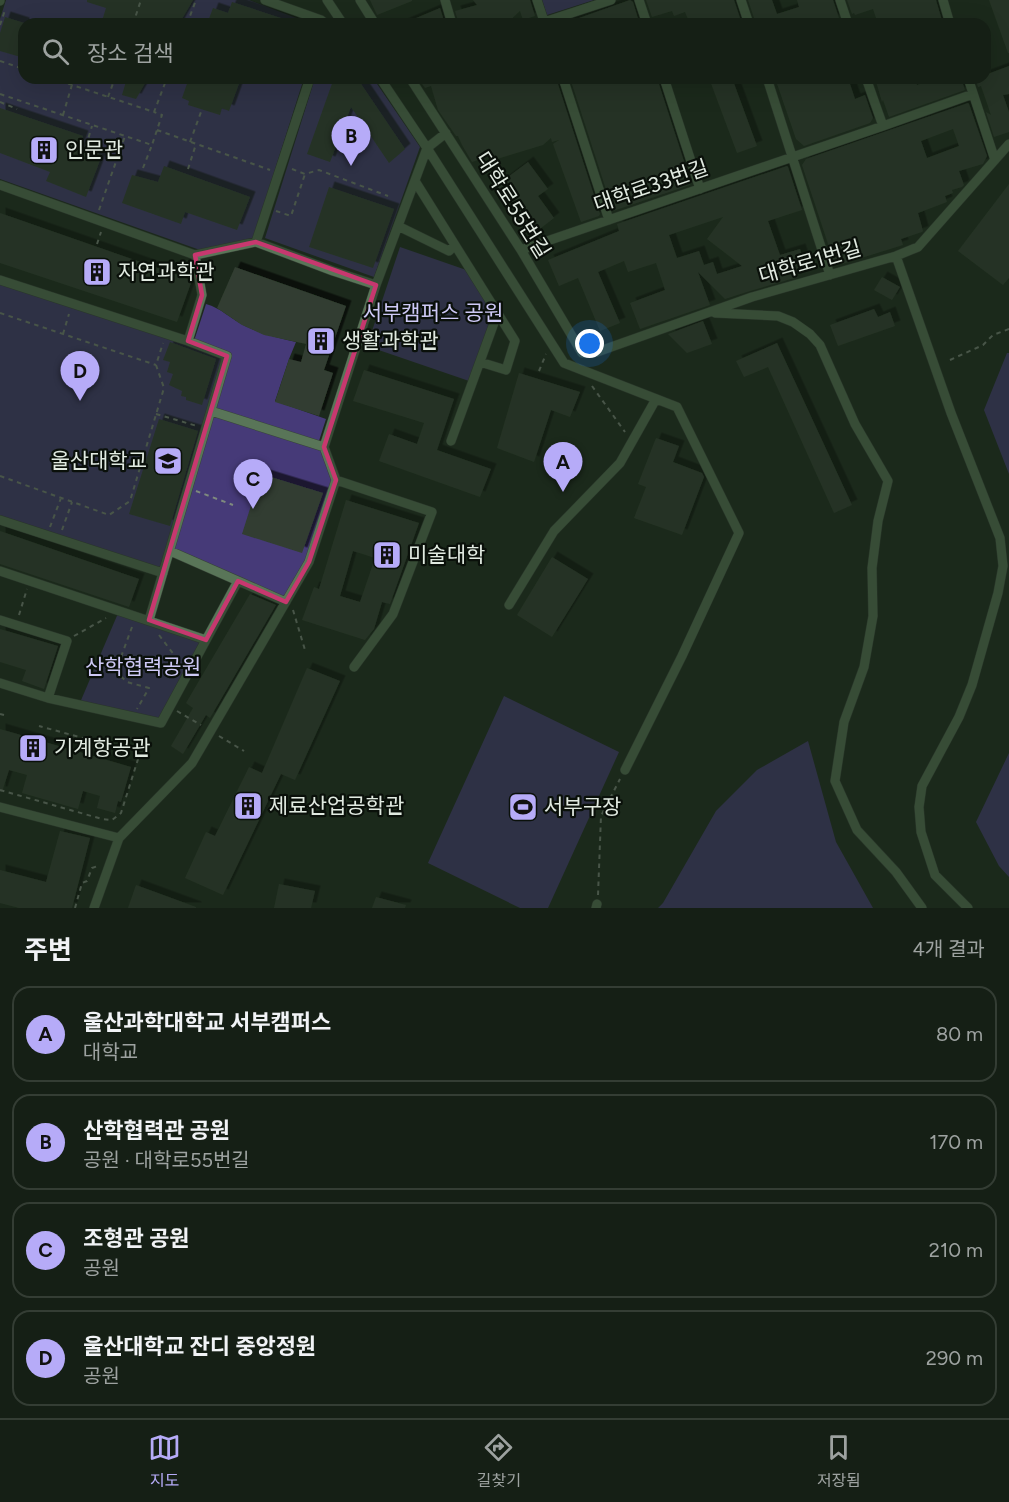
<!DOCTYPE html>
<html lang="ko">
<meta charset="utf-8">
<style>
:root{--surface:#151f15;--page:#222c22;--text:#f1f3f6;--muted:#9da2a0;--line:#343d34;--accent:#b6abf8}
body{margin:0;font-family:Figtree,"Noto Sans KR",sans-serif;background:var(--page);color:var(--text)}
.you{position:absolute;left:590px;top:344px;width:21px;height:21px;margin:-15px;border:4px solid #fff;border-radius:50%;background:#1a73e8;box-shadow:0 0 0 9px #1a73e833}
.badge{display:grid;place-items:center;width:39px;height:39px;border-radius:50%;background:var(--accent);color:#111;font-size:20px;font-weight:700}
.pin{position:absolute;translate:-50% -50px;filter:drop-shadow(0 2px 3px #0008)}
.pin::after{content:'';position:absolute;top:32px;width:21px;height:18px;background:inherit;clip-path:polygon(0 0,100% 0,50% 100%)}
.list{margin:0;padding:0;list-style:none}
h2{display:flex;justify-content:space-between;align-items:center;height:78px;margin:0;padding:0 24px;font-size:26px}
h2 small{font-size:20px;font-weight:400;color:var(--muted)}
.list li{display:grid;grid-template-columns:39px 1fr auto;gap:18px;align-items:center;box-sizing:border-box;height:96px;margin:0 12px 12px;padding:0 12px;border:2px solid var(--line);border-radius:18px}
.list b{display:block;font-size:22px;white-space:nowrap}
.list p{margin:0;font-size:20px;white-space:nowrap;color:var(--muted)}
.list em{font-size:20px;font-style:normal;color:var(--muted)}
.icon{flex:none;width:33px;height:33px;fill:none;stroke:currentColor;stroke-width:2;stroke-linecap:round;stroke-linejoin:round}
.map{position:relative;flex:none;width:1009px;height:908px;overflow:hidden}
.search{position:absolute;background:var(--surface);box-shadow:0 6px 24px #0002;left:18px;right:18px;top:18px;height:66px;display:flex;align-items:center;gap:15px;box-sizing:border-box;padding:0 21px;border-radius:18px;color:var(--muted);font-size:22px}
.sheet{height:510px;background:var(--surface)}
nav{display:flex;justify-content:space-around;align-items:center;box-sizing:border-box;height:84px;border-top:2px solid var(--line);background:var(--surface);font-size:16px;color:var(--muted)}
nav a{display:grid;justify-items:center;gap:3px}
nav .on{color:var(--accent)}
.map>svg:first-child{display:block}
.green{fill:#463a78}
.building{fill:#313e30;fill-rule:evenodd;filter:url(#shadow)}
.lines{fill:none;stroke-linecap:round;stroke-linejoin:round}
.minor-casing{stroke:#384438;stroke-width:10}
.path{stroke:#7e897e;stroke-width:2;stroke-dasharray:4.5 4.5;stroke-linecap:butt}
.minor{stroke:#597558;stroke-width:9}
.marked{fill:none;stroke:#c7386f;stroke-width:4.5;stroke-linejoin:round}
.labels{text-anchor:middle;stroke-width:4.5;stroke-linejoin:round;paint-order:stroke}
.poi-label{font-size:21px;fill:#e1eae1;stroke:#0a100a;text-anchor:start}
.street-label{font-size:21px;fill:#e1eae1;stroke:#0a100a}
.park-label{font-size:21px;fill:#cec9f6;stroke:#0a100a}
</style>
<div class="map">
<svg width="1009" height="908" viewBox="0 0 1009 908">
<defs>
<filter id="shadow"><feDropShadow dx="5.5" dy="-5.5" stdDeviation="0" flood-color="#0009"/></filter>
</defs>
<rect width="100%" height="100%" fill="#1c291c"/>
<path class="green" d="M6 0H249L312 24H24V78H304L253 239 200 250 0 179V19Z
M542 0H594L547 15Z
M315 78H373L420 147 374 277 265 238Z
M400 247 472 272 498 312 472 382 367 346Z
M0 280 227 356 163 573 0 520Z
M206 304C221 308 231 319 245 326 261 334 278 338 296 342L289 359 275 401 326 419 319 441 215 409 230 354 194 341Z
M1007 353H1009V474L984 410Z
M214 416 321 450 332 479 305 561 283 598 173 550 212 417Z
M119 611 206 640 161 723 79 705Z
M504 696 619 752 548 908H520L428 863Z
M808 741 836 842 873 908H658L663 903 716 811 757 770Z
M1009 753V877L999 866 976 822Z"/>
<path class="building" d="M87 0H193L179 24H101L106 8 87 2Z
M370 0H412V1L377 15Z
M473 0H530L535 16 523 20 520 11 506 24H459L455 11 477 5Z
M630 0 633 2 639 22 633 24H565V23Z
M646 0H734L742 24H690L685 12 674 16 672 11 652 17Z
M748 0H772L777 14 799 7 797 0H833L839 18 821 24H756Z
M847 0H936L943 24H878L873 9 855 15 854 13 852 14Z
M989 0H1009V53H1008Z
M232 2 293 22V24H207L213 8 228 13Z
M440 8 445 24H402Z
M5 17 24 23V58L0 51V33Z
M1009 66V94L1003 95 1009 112V132L994 137 986 112 991 115 981 86 978 87 975 78H985V75Z
M127 78H148L136 99 122 95Z
M189 78H241L229 111 222 108 220 115 188 105 189 101 182 98Z
M334 78H357L405 149 389 163 351 107 330 162 307 154Z
M418 78H556L600 214 599 216 581 222 553 144 559 140 552 142 551 138 543 145 494 160 492 155 472 162 462 145 458 136H456L438 110 431 86 425 88Z
M570 78H657L691 183 690 185 613 211Z
M709 78H732L757 146 737 153Z
M775 78H848L855 99 865 95 873 118 870 123 804 146 796 139Z
M875 78H915L917 85 936 78H961L965 90 889 117 883 100 882 102Z
M968 103 969 104 987 156 983 164 959 171 964 185 962 187 952 190 953 193 945 196 947 202 918 213 923 231 922 232 901 239 903 245 842 264 833 259 802 165 806 159ZM953 129 959 146 927 158 921 141Z
M0 108 83 136 79 147 102 155 86 197 46 181 50 172 0 153Z
M528 162 548 189 538 196 554 218 532 235 496 186Z
M164 166 250 197 237 230 185 212 181 224 122 203 132 175 158 182Z
M787 166 788 167 802 210 768 221 780 255 800 249 807 270 797 273 798 277 750 291 725 299 698 272 710 305 640 329 630 303 665 290 656 263 628 272 624 261 598 272 620 323 600 331 578 278 559 286 548 260 619 231 617 224ZM723 217 707 239 742 266 717 274 713 262 704 265 699 251 677 258 669 235Z
M1009 184V278L1003 285 958 251Z
M329 187 394 209 373 268 309 247Z
M0 213 192 280 177 322 0 263Z
M235 267 346 306 324 370 333 373 319 416 275 402 289 359 301 362 306 344 264 335 242 325 217 308Z
M882 277 900 287 892 300 874 290Z
M874 309 878 317 890 312 895 326 838 346 830 325Z
M703 321 712 344 687 353 668 334Z
M170 342 216 359 202 405 186 400V397L181 396 182 391 169 385 173 374 167 372 170 362 163 360Z
M777 343 852 505 834 513 768 367 744 377 736 361Z
M364 370 454 399 437 450 491 469 480 497 379 461 389 434 417 444 424 423 353 401Z
M519 373 580 392 570 417 551 410 534 462 497 448Z
M159 419 198 431 170 526 129 514Z
M656 438 679 446 673 462 702 473 704 477 682 535 634 518 646 487 638 484Z
M261 474 323 493 302 553 242 534Z
M346 500 419 523 390 604 382 602 374 629 365 640 302 620 314 587 319 589ZM353 551 375 558 360 602 340 596Z
M0 531 139 579 129 607 0 564Z
M552 557 588 579 552 637 517 615Z
M250 594 276 605 210 718 206 715 183 754 171 746 193 708 186 703Z
M0 629 58 646 44 689 22 681 26 670 0 662Z
M307 668 340 681 295 780 281 774 223 895 185 878 206 832 215 836 249 767 262 773Z
M0 729 131 767 121 802 118 801 115 813 97 808 100 796 83 791 78 809 22 793 27 775 9 770 2 792H0Z
M60 831 90 838 72 908H19L0 903V870L46 882Z
M279 884 315 891 311 908H274Z
M136 885 196 907V908H128Z
M376 897 406 905 405 908H372Z"/>
<g class="lines">
<g class="minor-casing">
<path id="minor" d="M265 0 321 20 326 24
M327 0 343 24
M360 0 375 24
M445 0 452 24
M537 0 545 24
M639 0 647 24
M741 0 749 24
M840 0 848 24
M943 0 950 24
M0 1V0
M538 24 611 0
M380 78 427 148 564 363 677 407 739 533 682 656 625 770
M410 78 521 250 582 353 597 352 752 297 896 256 918 247 1009 144
M563 78 609 220
M664 78 700 189
M767 78 830 275
M866 78 883 126
M968 78 995 160
M415 181 515 341 506 370 480 362
M0 185 195 255 256 242 310 78
M398 226 449 251 455 245
M521 250 883 126 973 94
M896 256 951 413 1000 538 1003 566 998 593 972 685 959 717 922 786 919 807 921 832 935 875 968 908
M0 280 188 341 227 356 149 620
M376 285 427 148 446 133
M715 313 778 316 793 322 810 334 820 345 855 424 888 481 878 521 872 568 873 616 864 667 844 722 835 781 857 830 896 872 922 908
M188 341 202 295 195 255
M211 411 324 447 376 285 333 271 256 242
M451 441 498 312
M336 480 432 512 393 614 354 667
M0 520 163 573
M170 551 286 602
M0 571 206 640 161 723 48 698 0 683
M509 605 554 531 620 463 656 399
M0 620 67 641 48 698
M206 640 238 581
M0 807 119 838
M94 908 119 838 192 763 309 562 336 480 324 447
M596 908 597 904"/>
</g>
<path class="path" d="M133 24 141 0
M187 24 196 0
M0 25 5 10
M0 61 24 69
M51 78 154 112 167 78
M0 94 152 145 162 115 154 112
M108 97 115 78
M0 102 17 109
M63 115 74 78
M157 130 270 170
M190 142 201 112
M86 146 92 126
M143 168 152 145
M188 169 196 144
M292 169 305 174 319 170 388 196
M99 210 125 136
M276 211 291 216 305 174
M97 244 101 232
M0 313 156 365
M63 334 69 314
M950 360 983 345 993 335 1009 329
M539 371 546 354
M592 386 625 432
M156 414 197 426
M0 476 109 515 130 501 164 388 156 365 163 343
M196 491 233 505
M50 527 61 498
M62 530 72 502
M293 610 305 650
M19 615 27 589
M132 627 117 668V673L127 682 149 688 137 709
M159 635 181 664
M74 636 106 618
M177 711 201 725
M0 714 4 715
M219 736 244 751
M0 790 102 819 112 820 121 813 139 756 112 746 39 726
M598 895 601 816 620 779
M75 908 82 883 87 881 92 868 98 866"/>
<use href="#minor" class="minor"/>
</g>
<path d="M0 0H1009V908H0ZM256 242 376 285 324 447 336 480 309 562 286 602 238 581 206 640 149 620 227 356 188 341 202 295 195 255Z" fill="#1c291c" fill-opacity=".55" fill-rule="evenodd"/>
<path class="marked" d="M256 242 376 285 324 447 336 480 309 562 286 602 238 581 206 640 149 620 227 356 188 341 202 295 195 255Z"/>
<defs>
<g id="building-square" transform="scale(1.5)"><rect x="-9" y="-9" width="18" height="18" rx="4" fill="#b6abf8" stroke="#0a100a"/><path d="M-4-6H4V6H1V3H-1V6H-4ZM-2.5-4.3h1.7v1.8h-1.7ZM.8-4.3h1.7v1.8H.8ZM-2.5-1h1.7V.8h-1.7ZM.8-1h1.7V.8H.8Z" fill="#111"/></g>
<g id="university-square" transform="scale(1.5)"><rect x="-9" y="-9" width="18" height="18" rx="4" fill="#b6abf8" stroke="#0a100a"/><path d="M0-5L7-2L0 1L-7-2ZM-4 1L0 2.5L4 1V4Q0 6-4 4Z" fill="#111"/></g>
<g id="stadium-square" transform="scale(1.5)"><rect x="-9" y="-9" width="18" height="18" rx="4" fill="#b6abf8" stroke="#0a100a"/><path d="M0-5a6.5 5 0 1 0 0 10a6.5 5 0 1 0 0-10ZM-3.5-1.8h7v3.6h-7Z" fill="#111"/></g>
</defs>
<g fill-rule="evenodd">
<use href="#building-square" x="44" y="150"/>
<use href="#building-square" x="97" y="272"/>
<use href="#building-square" x="321" y="341"/>
<use href="#university-square" x="168" y="461"/>
<use href="#building-square" x="387" y="555"/>
<use href="#building-square" x="33" y="748"/>
<use href="#building-square" x="248" y="806"/>
<use href="#stadium-square" x="523" y="807"/>
</g>
<g class="labels">
<g class="poi-label">
<text x="65" y="157">인문관</text>
<text x="118" y="279">자연과학관</text>
<text x="342" y="348">생활과학관</text>
<text x="147" y="468" text-anchor="end">울산대학교</text>
<text x="408" y="562">미술대학</text>
<text x="54" y="755">기계항공관</text>
<text x="269" y="813">제료산업공학관</text>
<text x="544" y="814">서부구장</text>
</g>
<g class="street-label">
<text transform="translate(651 186) rotate(-19)" y="7">대학로33번길</text>
<text transform="translate(513 205) rotate(58)" y="7">대학로55번길</text>
<text transform="translate(810 262) rotate(-16)" y="7">대학로1번길</text>
</g>
<g class="park-label">
<text x="433" y="320">서부캠퍼스 공원</text>
<text x="143" y="674">산학협력공원</text>
</g>
</g>
</svg>
<div class="you"></div>
<div class="pin badge" style="left:563px;top:492px">A</div>
<div class="pin badge" style="left:351px;top:166px">B</div>
<div class="pin badge" style="left:253px;top:509px">C</div>
<div class="pin badge" style="left:80px;top:401px">D</div>
<div class="search"><svg class="icon" aria-label="search" viewBox="0 0 24 24"><circle cx="10" cy="10" r="6"/><path d="M15 15l6 6"/></svg>장소 검색</div>
</div>
<section class="sheet">
<h2>주변<small>4개 결과</small></h2>
<ul class="list">
<li><span class="badge">A</span><div><b>울산과학대학교 서부캠퍼스</b><p>대학교</p></div><em>80 m</em></li>
<li><span class="badge">B</span><div><b>산학협력관 공원</b><p>공원 · 대학로55번길</p></div><em>170 m</em></li>
<li><span class="badge">C</span><div><b>조형관 공원</b><p>공원</p></div><em>210 m</em></li>
<li><span class="badge">D</span><div><b>울산대학교 잔디 중앙정원</b><p>공원</p></div><em>290 m</em></li>
</ul>
</section>
<nav>
<a class="on"><svg class="icon" aria-label="map" viewBox="0 0 24 24"><path d="M3 6l6-2 6 2 6-2v14l-6 2-6-2-6 2zM9 4v14M15 6v14"/></svg>지도</a>
<a><svg class="icon" aria-label="directions" viewBox="0 0 24 24"><path d="M12 3l9 9-9 9-9-9zM9 14v-3h6M13 9l2 2-2 2"/></svg>길찾기</a>
<a><svg class="icon" aria-label="saved" viewBox="0 0 24 24"><path d="M7 4h10v16l-5-4-5 4z"/></svg>저장됨</a>
</nav>
